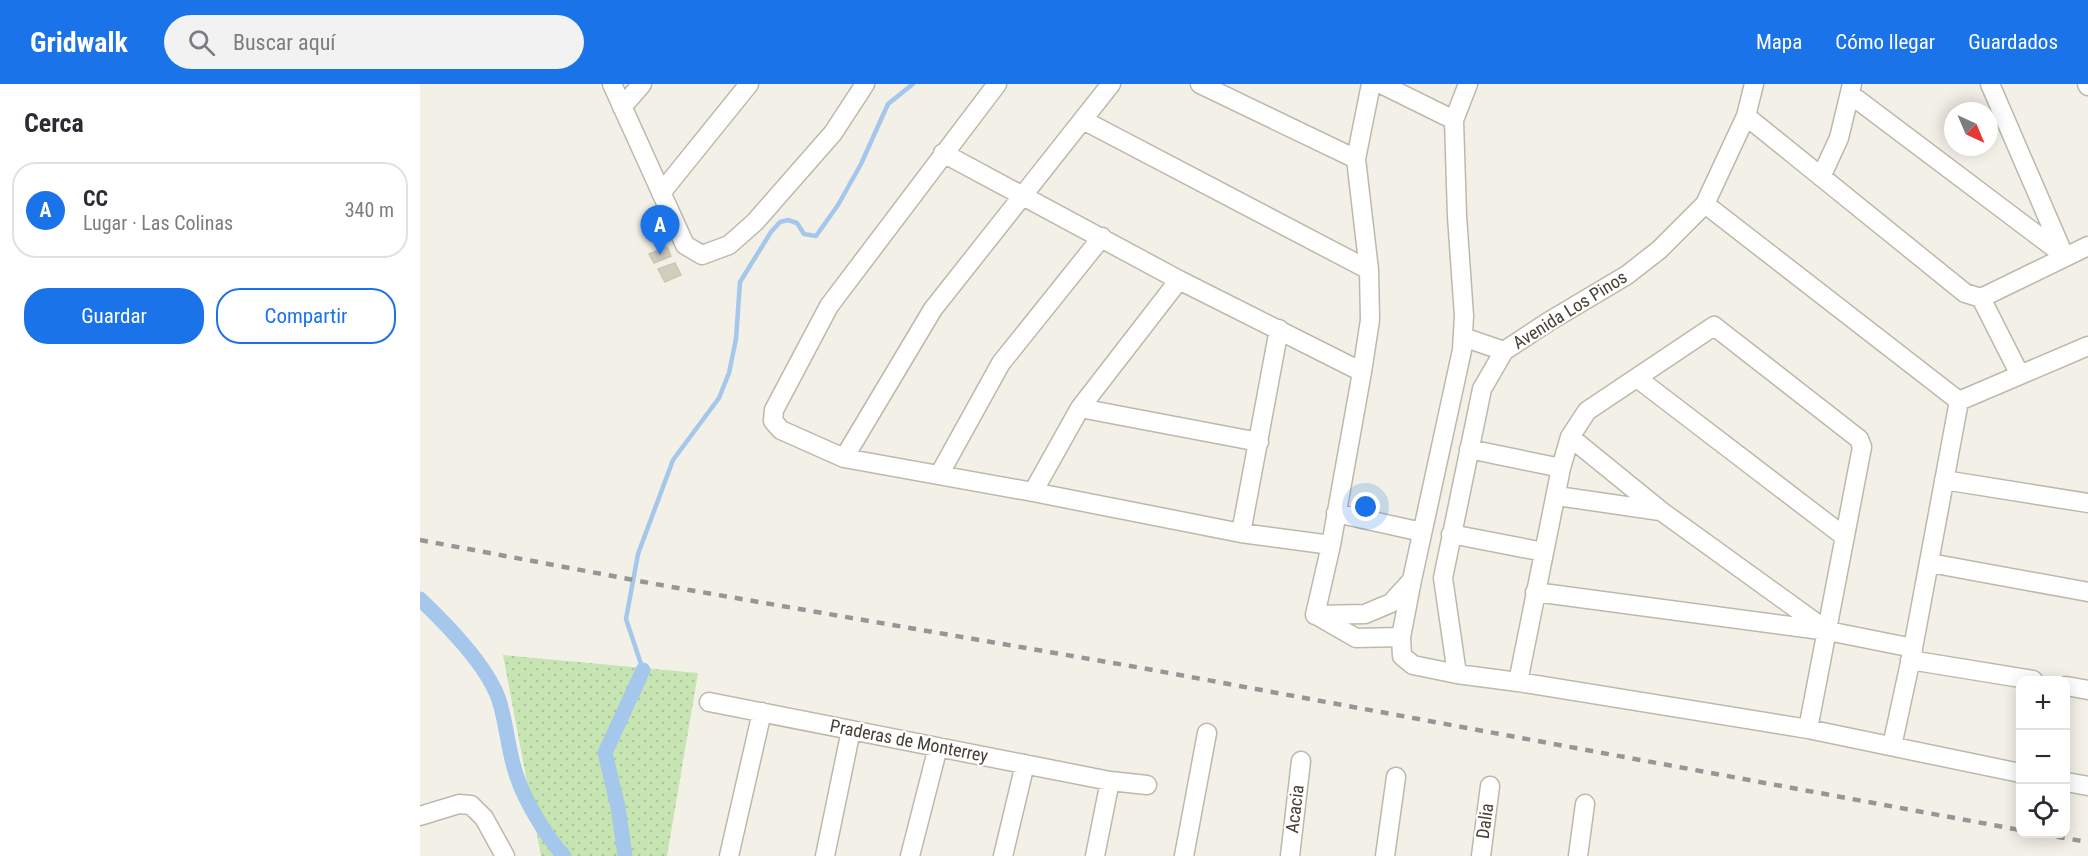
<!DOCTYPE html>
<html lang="es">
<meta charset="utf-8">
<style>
:root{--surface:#fff;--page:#f2f2f3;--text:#2b2b33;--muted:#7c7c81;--line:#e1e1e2;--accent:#1a73e8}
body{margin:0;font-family:"Roboto Condensed",sans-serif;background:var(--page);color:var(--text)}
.controls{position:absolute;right:18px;bottom:18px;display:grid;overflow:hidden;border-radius:12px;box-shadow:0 3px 15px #0003}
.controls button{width:54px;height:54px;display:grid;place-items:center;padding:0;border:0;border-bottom:2px solid var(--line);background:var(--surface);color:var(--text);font:30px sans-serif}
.compass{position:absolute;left:1524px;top:18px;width:54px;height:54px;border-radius:50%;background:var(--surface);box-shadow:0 3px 15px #0003;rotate:136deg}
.you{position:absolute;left:946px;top:423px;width:21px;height:21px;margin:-15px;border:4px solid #fff;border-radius:50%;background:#1a73e8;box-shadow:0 0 0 9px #1a73e833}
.badge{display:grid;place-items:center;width:39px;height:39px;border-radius:50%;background:var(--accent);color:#fff;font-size:20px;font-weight:700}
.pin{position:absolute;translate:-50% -50px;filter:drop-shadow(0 2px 3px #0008)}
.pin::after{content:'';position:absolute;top:32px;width:21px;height:18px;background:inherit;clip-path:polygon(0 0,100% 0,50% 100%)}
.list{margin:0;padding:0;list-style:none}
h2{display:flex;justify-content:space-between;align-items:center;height:78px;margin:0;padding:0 24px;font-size:26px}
h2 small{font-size:20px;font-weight:400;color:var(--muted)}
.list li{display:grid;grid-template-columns:39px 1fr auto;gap:18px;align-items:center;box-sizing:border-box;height:96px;margin:0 12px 12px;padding:0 12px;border:2px solid var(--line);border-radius:24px}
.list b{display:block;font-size:22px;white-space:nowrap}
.list p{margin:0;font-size:20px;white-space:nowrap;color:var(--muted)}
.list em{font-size:20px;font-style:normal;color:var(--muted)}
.actions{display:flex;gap:12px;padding:18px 24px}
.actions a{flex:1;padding:14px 0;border:2px solid var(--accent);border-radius:24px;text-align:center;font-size:21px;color:var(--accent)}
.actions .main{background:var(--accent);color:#fff}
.icon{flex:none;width:33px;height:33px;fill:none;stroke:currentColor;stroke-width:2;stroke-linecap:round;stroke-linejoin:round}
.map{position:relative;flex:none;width:1668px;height:772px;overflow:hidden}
header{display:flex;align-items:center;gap:36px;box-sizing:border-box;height:84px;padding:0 30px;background:var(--accent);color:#fff}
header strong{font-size:28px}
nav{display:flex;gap:33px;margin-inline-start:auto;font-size:21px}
.search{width:420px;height:54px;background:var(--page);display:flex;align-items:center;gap:15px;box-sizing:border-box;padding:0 21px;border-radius:33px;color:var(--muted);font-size:22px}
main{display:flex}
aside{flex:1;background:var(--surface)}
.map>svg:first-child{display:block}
.park{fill:url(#park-dots)}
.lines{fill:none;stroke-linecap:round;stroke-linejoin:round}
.stream{stroke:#a6c7ec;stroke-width:4.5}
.canal{stroke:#a6c7ec;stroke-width:15}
.building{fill:#d3cdbd;stroke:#cec6b0;stroke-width:1.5}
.minor-casing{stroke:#bdb9aa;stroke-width:21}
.minor{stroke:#fff;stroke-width:18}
.rail{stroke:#969696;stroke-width:4.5;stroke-dasharray:8 8;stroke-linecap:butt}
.labels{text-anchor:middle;stroke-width:4.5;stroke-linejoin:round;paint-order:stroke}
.street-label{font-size:18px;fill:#454136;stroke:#fff}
</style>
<header>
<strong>Gridwalk</strong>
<div class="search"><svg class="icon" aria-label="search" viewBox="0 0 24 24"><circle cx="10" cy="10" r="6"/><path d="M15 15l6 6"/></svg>Buscar aquí</div>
<nav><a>Mapa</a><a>Cómo llegar</a><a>Guardados</a></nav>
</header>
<main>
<aside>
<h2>Cerca<small></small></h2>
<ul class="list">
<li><span class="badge">A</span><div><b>CC</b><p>Lugar · Las Colinas</p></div><em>340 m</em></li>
</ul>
<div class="actions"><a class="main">Guardar</a><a>Compartir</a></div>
</aside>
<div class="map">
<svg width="1668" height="772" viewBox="0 0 1668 772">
<defs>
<pattern id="park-dots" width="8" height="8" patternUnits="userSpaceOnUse" patternTransform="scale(1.5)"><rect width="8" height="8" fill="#c7e5b2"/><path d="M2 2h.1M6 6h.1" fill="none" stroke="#acc69a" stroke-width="1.8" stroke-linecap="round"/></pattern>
</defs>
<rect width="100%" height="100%" fill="#f2f0e7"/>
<path class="park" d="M83 571 278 589 247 772H121Z"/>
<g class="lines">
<path class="stream" d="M223 586 206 535 218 470 253 376 299 314 309 289 316 255 320 198 351 148 360 138 368 136 377 139 384 150 396 152 418 121 441 80 468 20 493 0"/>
<path class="canal" d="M0 515C26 540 67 581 79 616 87 641 88 668 97 693 106 719 126 752 144 772
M205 772 198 723 185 669 223 586"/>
</g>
<path class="building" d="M247 163 251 172 234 179 229 170Z
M255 179 261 191 245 198 238 185Z"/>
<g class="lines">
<g class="minor-casing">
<path id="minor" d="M192 0 265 161 282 171 309 161 335 138 413 49 445 0
M577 0 409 222 354 326 353 337 361 346 424 374 613 408 821 449 911 461
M780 0 936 75
M961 0 1034 36
M1048 0 1034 36 1037 132 1044 232 1042 266 992 496 981 553 982 572 993 581 1037 590 1098 598 1388 645 1600 689
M1570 0 1643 169
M1667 0 1668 2
M1430 10 1645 172
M202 23 222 0
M1326 32 1545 209 1561 214 1600 291
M663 36 949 186
M523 69 759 196 942 288
M1401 93 1419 54 1432 0
M241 109 329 0
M1285 120 1539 317
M1561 214 1668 162
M1043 253 1084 267
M1217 294 1425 453
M1539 317 1668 262
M660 324 839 358
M1150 353 1241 427 1406 546
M1049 365 1141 384
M424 374 513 225 691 0
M519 391 581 279 682 153
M1524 396 1668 419
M613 408 660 324 759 196
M1137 412 1240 427
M916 429 1002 448
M821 449 859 245
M1031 450 1124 468
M1510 479 1668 508
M1115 508 1408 547 1493 564 1539 317
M895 531 911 461 942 288 950 236 949 186 936 75 951 0
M895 531 945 530 971 519 992 496
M896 531 936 554 981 553
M1490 576 1613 596
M1037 590 1023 494 1062 305 1084 267 1128 238 1207 191 1239 166 1285 120 1326 32 1334 0
M1098 598 1141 384 1150 353 1167 327 1294 242 1439 355 1442 363 1388 645
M1646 602 1668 606
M289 618 690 697 727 701
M1472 662 1493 565
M1646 698 1668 702
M0 732 39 720 51 721 64 734 85 772
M309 772 342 628
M405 772 431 646
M490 772 518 663
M583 772 605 680
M675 772 690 697
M764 772 787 649
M870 772 881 677
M965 772 976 693
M1061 772 1070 702
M1158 772 1165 720"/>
</g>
<use href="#minor" class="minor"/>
<path class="rail" d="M0 456 246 502 722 584 1600 746
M1621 750 1668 758"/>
</g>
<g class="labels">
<g class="street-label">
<text transform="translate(1150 226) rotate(-32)" y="6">Avenida Los Pinos</text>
<text transform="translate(489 657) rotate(11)" y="6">Praderas de Monterrey</text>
<text transform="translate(875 725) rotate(-83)" y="6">Acacia</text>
<text transform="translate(1065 737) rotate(-82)" y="6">Dalia</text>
</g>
</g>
</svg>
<div class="controls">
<button>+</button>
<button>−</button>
<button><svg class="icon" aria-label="locate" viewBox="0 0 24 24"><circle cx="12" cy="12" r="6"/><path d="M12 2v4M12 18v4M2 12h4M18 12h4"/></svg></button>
</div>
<svg class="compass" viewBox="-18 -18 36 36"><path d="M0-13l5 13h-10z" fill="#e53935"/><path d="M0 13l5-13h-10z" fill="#7c7c81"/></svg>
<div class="you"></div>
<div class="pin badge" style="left:240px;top:171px">A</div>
</div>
</main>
